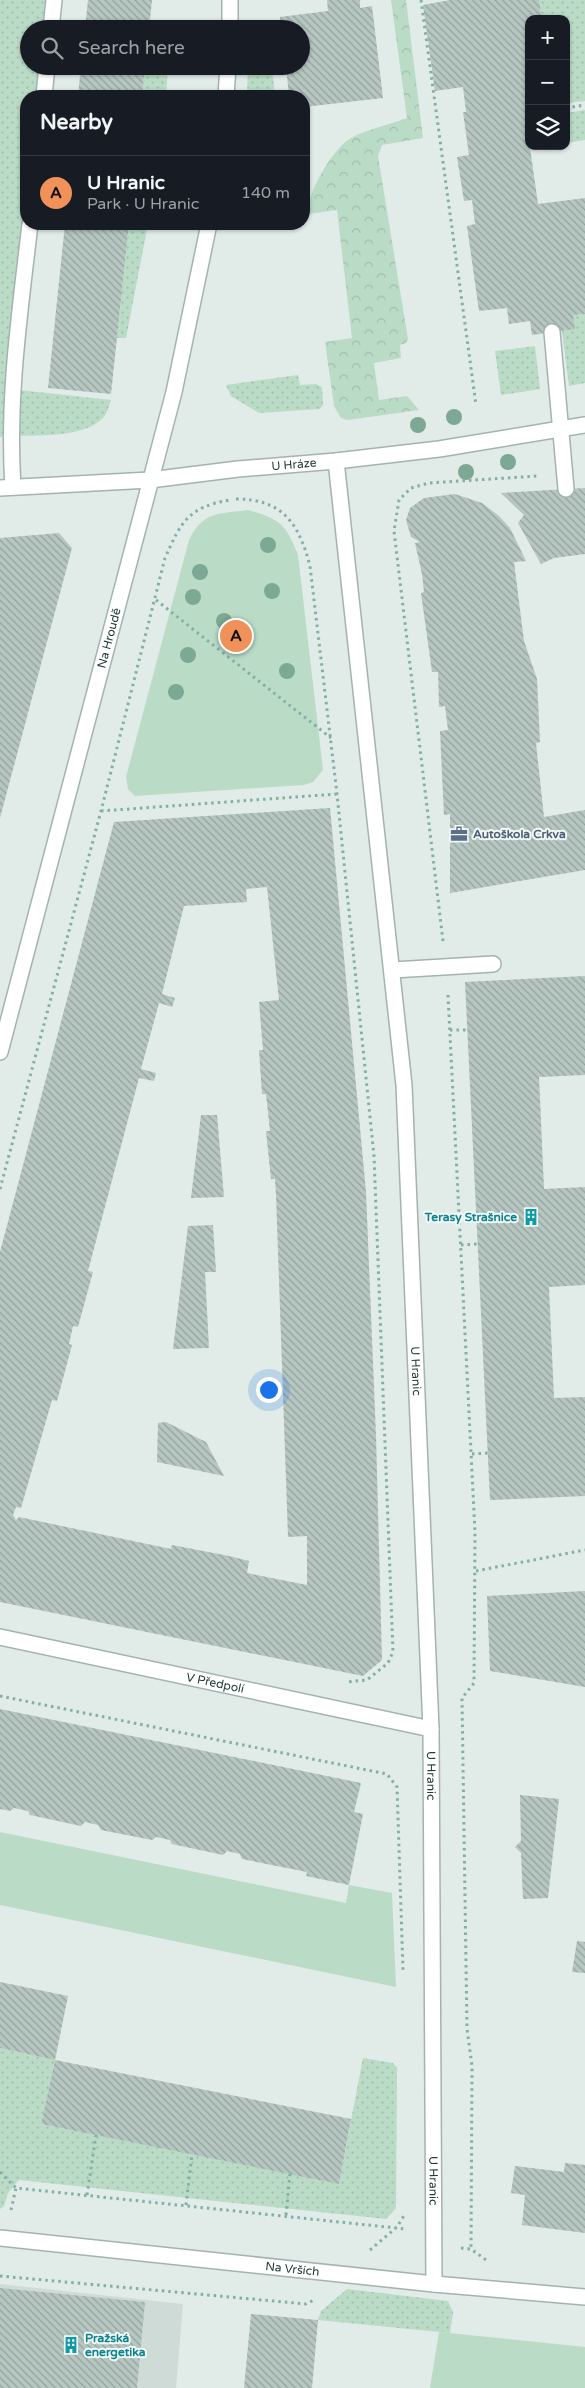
<!DOCTYPE html>
<meta charset="utf-8">
<style>
:root{--surface:#171b24;--page:#242831;--text:#f1f3f6;--muted:#9ea1a6;--line:#363941;--accent:#f0915a}
body{margin:0;font-family:"Varela Round",sans-serif;background:var(--page);color:var(--text)}
.controls{position:absolute;right:15px;top:15px;display:grid;overflow:hidden;border-radius:10px;box-shadow:0 1px 4px #0004}
.controls button{width:45px;height:45px;display:grid;place-items:center;padding:0;border:0;border-bottom:1px solid var(--line);background:var(--surface);color:var(--text);font:25px sans-serif}
.you{position:absolute;left:268px;top:1389px;width:18px;height:18px;margin:-12px;border:4px solid #fff;border-radius:50%;background:#1a73e8;box-shadow:0 0 0 8px #1a73e833}
.badge{display:grid;place-items:center;width:32px;height:32px;border-radius:50%;background:var(--accent);color:#111;font-size:16px;font-weight:700}
.pin{position:absolute;translate:-50% -50%;border:2px solid #fff;box-shadow:0 1px 5px #0006}
.list{margin:0;padding:0;list-style:none}
h2{display:flex;justify-content:space-between;align-items:center;height:65px;margin:0;padding:0 20px;font-size:21px}
h2 small{font-size:16px;font-weight:400;color:var(--muted)}
.list li{display:grid;grid-template-columns:32px 1fr auto;gap:15px;align-items:center;box-sizing:border-box;height:75px;padding:0 20px;border-top:1px solid var(--line)}
.list b{display:block;font-size:19px;white-space:nowrap}
.list p{margin:0;font-size:16px;white-space:nowrap;color:var(--muted)}
.list em{font-size:16px;font-style:normal;color:var(--muted)}
.icon{flex:none;width:28px;height:28px;fill:none;stroke:currentColor;stroke-width:2;stroke-linecap:round;stroke-linejoin:round}
.map{position:relative;flex:none;width:585px;height:2388px;overflow:hidden}
.search{position:absolute;background:var(--surface);box-shadow:0 1px 4px #0004;left:20px;top:20px;width:290px;height:55px;display:flex;align-items:center;gap:12px;box-sizing:border-box;padding:0 18px;border-radius:28px;color:var(--muted);font-size:19px}
.panel{position:absolute;background:var(--surface);box-shadow:0 1px 4px #0004;left:20px;top:90px;width:290px;height:140px;border-radius:20px}
.map>svg:first-child{display:block}
.built{fill:#cfdbd7}
.grass{fill:url(#grass-dots)}
.forest{fill:url(#forest-crowns)}
.green{fill:#badcc7}
.building{fill:url(#building-back-hatch);fill-rule:evenodd}
.lines{fill:none;stroke-linecap:round;stroke-linejoin:round}
.lane-casing{stroke:#a4b3b0;stroke-width:18}
.street-casing{stroke:#a4b3b0;stroke-width:18}
.path{stroke:#82afa6;stroke-width:3;stroke-dasharray:2.5 4;stroke-linecap:butt}
.lane{stroke:#fff;stroke-width:15}
.street{stroke:#fff;stroke-width:15}
.tree{fill:#7da894}
.labels{text-anchor:middle;stroke-width:4;stroke-linejoin:round;paint-order:stroke}
.street-label{font-size:12px;fill:#213c38;stroke:#f1f8f5}
.service-label{font-size:12px;font-weight:bold;fill:#4e5e75;stroke:#f1f8f5;text-anchor:start}
.culture-label{font-size:12px;font-weight:bold;fill:#0d838f;stroke:#f1f8f5;text-anchor:end}
</style>
<div class="map">
<svg width="585" height="2388" viewBox="0 0 585 2388">
<defs>
<pattern id="grass-dots" width="8" height="8" patternUnits="userSpaceOnUse" patternTransform="scale(1.25)"><rect width="8" height="8" fill="#badcc7"/><path d="M2 2h.1M6 6h.1" fill="none" stroke="#a0beac" stroke-width="1.8" stroke-linecap="round"/></pattern>
<pattern id="forest-crowns" width="20" height="18" patternUnits="userSpaceOnUse" patternTransform="scale(1.25)"><rect width="20" height="18" fill="#badcc7"/><path d="M2 6a3 3 0 1 1 6 0M12 15a3 3 0 1 1 6 0" fill="none" stroke="#a0beac"/></pattern>
<pattern id="building-back-hatch" width="6" height="6" patternUnits="userSpaceOnUse" patternTransform="scale(1.25)"><rect width="6" height="6" fill="#b6c6c1"/><path d="M-1 5l2 2M0 0l6 6M5-1l2 2" fill="none" stroke="#94a29e"/></pattern>
</defs>
<rect width="100%" height="100%" fill="#e1ebe8"/>
<path class="built" d="M0 2284 183 2304 176 2388H0Z"/>
<path class="grass" d="M0 0H60L57 29H29V66H53L50 96H26V224H37L19 390 111 400C109 406 107 413 103 418 82 440 28 434 0 437Z
M539 0H585V101L566 103V19H542Z
M145 66H168L166 96H142Z
M248 66H272L275 96H247Z
M585 110V140L566 143V113Z
M129 224H148L126 338H117Z
M585 314V383L569 386 562 331 573 315Z
M535 346 540 389 501 395 495 351Z
M298 375 300 385 316 384 322 387 323 405 320 409 259 413 231 396 226 385Z
M0 2048 55 2060 41 2124 339 2183 363 2058 393 2063 397 2068 396 2208 386 2219 19 2180 8 2193 4 2206 0 2209Z
M347 2289 448 2301 453 2312 450 2333 318 2320 321 2311Z"/>
<path class="forest" d="M391 0H406L423 138 382 145 378 156 408 339 406 343 400 345 401 358 374 363 379 400 407 396 419 410 348 420 341 418 334 406 325 342 352 338 337 210 308 214C306 194 333 148 351 138 368 129 389 125 407 118Z"/>
<path class="green" d="M248 510C280 519 286 524 298 555L323 770 313 782 304 785 135 796 128 789 126 777 189 540C203 511 219 514 248 510Z
M0 1832 346 1903 349 1885 392 1893 396 1987 0 1905Z
M439 2332 585 2347V2388H430Z"/>
<path class="building" d="M88 0H152L149 29H85Z
M327 0H360V8L372 6 383 98 304 107V96H289L286 66H301V29H281L280 17 328 11Z
M450 0H539L542 19H529V146H534L530 148 538 204 585 198V314L573 315 575 329 532 335 530 321 509 324 507 308 479 311 467 226 475 224 472 200 464 201 457 157 469 155 463 112H466L463 87 435 91 423 5Z
M81 66H145L142 96H78Z
M65 224H129L111 394 48 388Z
M585 488V554L554 558 541 564 518 523 524 515 501 493Z
M455 494 482 503 499 516 510 528 526 561 514 562 524 641 537 679 540 742 536 743 544 817 585 810V870L450 893V814L444 815 440 731 448 730 445 706 439 707 438 672H432L421 593 424 592 422 574 415 543 420 542 411 537 406 520 410 508 424 498Z
M59 533 72 548 0 818V538Z
M330 808 366 1192 376 1436 382 1660 363 1676 0 1602V1252L114 822ZM267 887 279 1000 259 1002 263 1050H259L262 1094H266L270 1131H266L271 1179H275L276 1195 288 1537 307 1536V1585L247 1573 249 1561 229 1556 172 1545 171 1549 19 1517 16 1520 13 1515 16 1507 21 1508 52 1400 57 1401 72 1345 69 1344 73 1326 78 1327 93 1272 88 1271 139 1078 154 1081 156 1073 141 1069 159 1003 172 1007 175 998 162 994 184 906 247 902 246 889Z
M585 976V1075L539 1077 544 1189 585 1187V1285L549 1287 554 1398 585 1397V1496L490 1500 465 982Z
M201 1115H217L224 1197 191 1198Z
M213 1225 216 1272H205L209 1348 173 1349 188 1226Z
M166 1422 206 1442 224 1476 157 1462 158 1423Z
M585 1591V1687L490 1671 487 1596Z
M0 1709 361 1783 354 1812 363 1814 349 1885 306 1876 307 1872 242 1859 240 1854 227 1851 223 1855 172 1844 170 1840 156 1837 152 1840 101 1830 98 1825 85 1822 81 1826 30 1815 28 1811 14 1808 10 1811 0 1809Z
M520 1795 559 1799 548 1898 523 1899 521 1853 515 1847 521 1841Z
M577 1941 585 1942V1973L572 1972Z
M0 1982 68 1996 55 2060 0 2048Z
M55 2060 351 2119 339 2184 41 2124Z
M565 2163 585 2165V2233L522 2225 525 2195 511 2193 515 2166 564 2172Z
M0 2288 145 2302 137 2388H0Z
M251 2314 318 2320 312 2388H244Z"/>
<g class="lines">
<g class="lane-casing">
<path id="lane" d="M51 29 54 0
M44 96 47 66
M552 332 566 489
M13 487C7 398 20 312 30 224
M393 970 493 964"/>
</g>
<g class="street-casing">
<g id="street">
<path d="M230 29V0"/>
<path d="M226 96 228 66"/>
<path id="s1" d="M336 461 404 1085 431 1729 434 2284"/>
<path id="s2" d="M0 488 150 480 238 469 336 461 439 449 585 425"/>
<path id="s3" d="M0 1052 174 392 209 224"/>
<path id="s4" d="M0 1637 431 1729"/>
<path id="s5" d="M0 2238 434 2284 585 2297"/>
</g>
</g>
<path class="path" d="M421 0 476 405
M566 108 585 105
M236 499C283 499 299 524 310 566L337 794 374 1156 393 1652 388 1663 367 1680 346 1682
M156 600 331 738
M101 811 337 794
M443 941 394 531 399 500 411 488 429 483 537 476
M448 995 475 1532 474 1683 462 1698 467 2029 472 2066 471 2249
M450 1030H468
M0 1189 101 811 165 558C181 522 188 507 230 500
M461 1245 478 1244
M472 1454 488 1453
M476 1571 585 1550
M0 1696 387 1774 397 1787 403 1970
M0 2172 16 2188
M87 2195 96 2135
M186 2205 192 2154
M11 2210 16 2188 406 2229
M286 2215 290 2174
M461 2248 471 2249 486 2260
M370 2250 397 2227 405 2214
M0 2276 306 2304 314 2300"/>
<use href="#lane" class="lane"/>
<use href="#street" class="street"/>
</g>
<g class="tree">
<circle cx="454" cy="417" r="8"/>
<circle cx="418" cy="425" r="8"/>
<circle cx="508" cy="462" r="8"/>
<circle cx="466" cy="472" r="8"/>
<circle cx="268" cy="545" r="8"/>
<circle cx="200" cy="572" r="8"/>
<circle cx="272" cy="591" r="8"/>
<circle cx="193" cy="597" r="8"/>
<circle cx="224" cy="621" r="8"/>
<circle cx="188" cy="655" r="8"/>
<circle cx="287" cy="671" r="8"/>
<circle cx="176" cy="692" r="8"/>
</g>
<defs>
<g id="office-bare" transform="scale(1.35)"><path d="M-6-3h4V-5.5h4V-3h4V5H-6ZM-1-4.5V-3h2v-1.5ZM-6 0V1H6V0Z" fill="#5c6f8a" stroke="#f1f8f5" stroke-width="2.5" paint-order="stroke"/></g>
<g id="building-bare" transform="scale(1.35)"><path d="M-4-6H4V6H1V3H-1V6H-4ZM-2.5-4.3h1.7v1.8h-1.7ZM.8-4.3h1.7v1.8H.8ZM-2.5-1h1.7V.8h-1.7ZM.8-1h1.7V.8H.8Z" fill="#0f9aa8" stroke="#f1f8f5" stroke-width="2.5" paint-order="stroke"/></g>
</defs>
<g fill-rule="evenodd">
<use href="#office-bare" x="459" y="834"/>
<use href="#building-bare" x="531" y="1217"/>
<use href="#building-bare" x="71" y="2345"/>
</g>
<g class="labels">
<g class="street-label">
<text dy="4" stroke="none"><textPath href="#s2" startOffset="295">U Hráze</textPath></text>
<text dy="4" stroke="none"><textPath href="#s3" startOffset="428">Na Hroudě</textPath></text>
<text dy="4" stroke="none"><textPath href="#s1" startOffset="914">U Hranic</textPath></text>
<text dy="4" stroke="none"><textPath href="#s4" startOffset="220">V Předpolí</textPath></text>
<text dy="4" stroke="none"><textPath href="#s1" startOffset="1319">U Hranic</textPath></text>
<text dy="4" stroke="none"><textPath href="#s1" startOffset="1724">U Hranic</textPath></text>
<text dy="4" stroke="none"><textPath href="#s5" startOffset="294">Na Vrších</textPath></text>
</g>
<g class="service-label">
<text x="473" y="838">Autoškola Crkva</text>
</g>
<g class="culture-label">
<text x="517" y="1221">Terasy Strašnice</text>
<text x="85" y="2342" text-anchor="start">Pražská<tspan x="85" dy="14">energetika</tspan></text>
</g>
</g>
</svg>
<div class="controls">
<button>+</button>
<button>−</button>
<button><svg class="icon" aria-label="layers" viewBox="0 0 24 24"><path d="M12 4l9 5-9 5-9-5zM3 14l9 5 9-5"/></svg></button>
</div>
<div class="you"></div>
<div class="pin badge" style="left:236px;top:636px">A</div>
<div class="search"><svg class="icon" aria-label="search" viewBox="0 0 24 24"><circle cx="10" cy="10" r="6"/><path d="M15 15l6 6"/></svg>Search here</div>
<section class="panel">
<h2>Nearby<small></small></h2>
<ul class="list">
<li><span class="badge">A</span><div><b>U Hranic</b><p>Park · U Hranic</p></div><em>140 m</em></li>
</ul>
</section>
</div>
